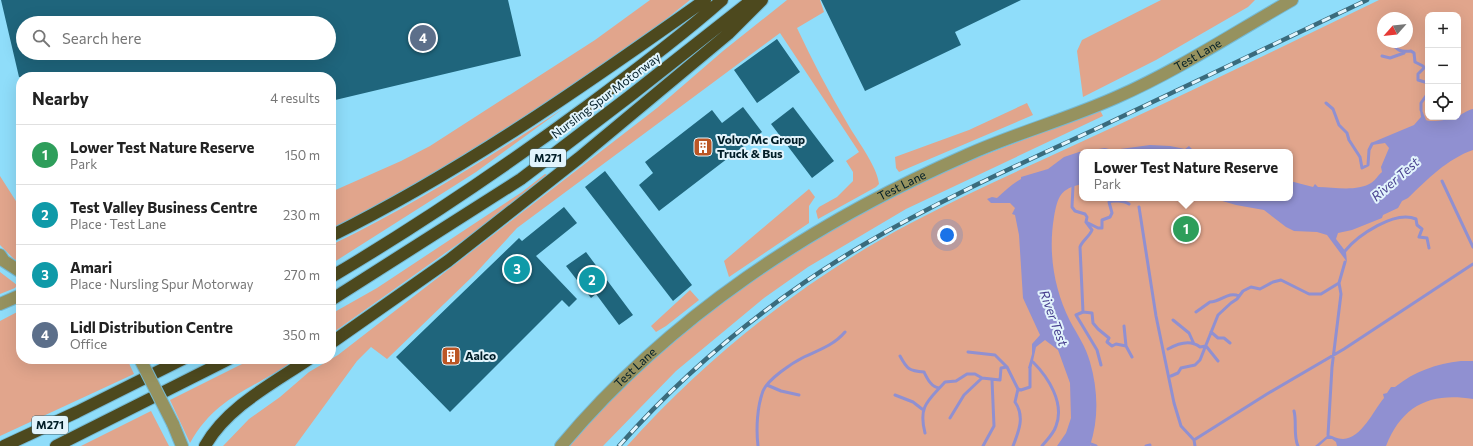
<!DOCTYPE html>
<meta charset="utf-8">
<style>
:root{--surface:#fff;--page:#f6f6f6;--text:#222;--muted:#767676;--line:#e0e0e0;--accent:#0f766e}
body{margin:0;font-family:Commissioner,sans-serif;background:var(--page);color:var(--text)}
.controls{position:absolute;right:12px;top:12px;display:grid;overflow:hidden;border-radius:8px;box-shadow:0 4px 16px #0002}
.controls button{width:36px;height:36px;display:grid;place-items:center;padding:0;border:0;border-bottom:1px solid var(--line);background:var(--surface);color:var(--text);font:20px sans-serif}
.compass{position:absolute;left:1377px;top:12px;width:36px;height:36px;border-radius:50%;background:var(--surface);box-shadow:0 4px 16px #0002;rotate:243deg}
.you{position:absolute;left:947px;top:235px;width:14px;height:14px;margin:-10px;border:3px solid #fff;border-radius:50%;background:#1a73e8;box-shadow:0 0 0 6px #1a73e833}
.badge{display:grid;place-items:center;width:26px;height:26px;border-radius:50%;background:var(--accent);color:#fff;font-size:13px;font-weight:700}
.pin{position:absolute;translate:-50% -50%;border:2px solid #fff;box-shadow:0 1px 4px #0006}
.popup{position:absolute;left:1079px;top:149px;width:214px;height:52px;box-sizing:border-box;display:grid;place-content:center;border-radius:8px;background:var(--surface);filter:drop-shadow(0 1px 3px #0005);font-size:13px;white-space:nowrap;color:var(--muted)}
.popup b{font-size:15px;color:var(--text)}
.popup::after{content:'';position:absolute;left:50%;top:100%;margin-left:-8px;border:8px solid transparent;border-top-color:var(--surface)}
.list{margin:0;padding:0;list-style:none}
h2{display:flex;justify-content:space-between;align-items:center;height:52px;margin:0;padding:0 16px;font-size:17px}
h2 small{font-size:13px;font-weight:400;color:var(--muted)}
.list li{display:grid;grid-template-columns:26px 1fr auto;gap:12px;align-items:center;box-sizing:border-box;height:60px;padding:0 16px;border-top:1px solid var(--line)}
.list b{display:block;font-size:15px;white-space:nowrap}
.list p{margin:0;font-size:13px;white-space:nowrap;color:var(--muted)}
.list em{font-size:13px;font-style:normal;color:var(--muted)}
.icon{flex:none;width:22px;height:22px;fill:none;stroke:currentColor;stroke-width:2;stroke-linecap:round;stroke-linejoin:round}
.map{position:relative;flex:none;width:1473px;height:446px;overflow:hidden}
.search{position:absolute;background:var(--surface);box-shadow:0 4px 16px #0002;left:16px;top:16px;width:320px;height:44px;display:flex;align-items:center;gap:10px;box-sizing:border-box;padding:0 14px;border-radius:22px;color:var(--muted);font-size:15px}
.panel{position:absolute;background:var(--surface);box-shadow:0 4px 16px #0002;left:16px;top:72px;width:320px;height:292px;border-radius:16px}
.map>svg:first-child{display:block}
.green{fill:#e1a58c;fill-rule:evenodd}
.water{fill:#9090d1}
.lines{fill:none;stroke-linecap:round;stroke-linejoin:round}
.stream{stroke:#9090d1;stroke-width:3}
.building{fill:#1f657c;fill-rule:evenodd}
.minor-casing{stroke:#75bad4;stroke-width:14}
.highway-casing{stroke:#75bad4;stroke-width:14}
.minor{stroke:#96925f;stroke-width:12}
.highway{stroke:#4d491e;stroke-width:12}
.rail-casing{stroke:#3a6b7c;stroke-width:4.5}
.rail{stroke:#e2f4fc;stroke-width:3;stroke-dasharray:9;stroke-linecap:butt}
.minor-bridge-casing{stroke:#75bad4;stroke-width:14;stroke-linecap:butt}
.minor-bridge{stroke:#96925f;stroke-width:12}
.labels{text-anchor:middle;stroke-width:4;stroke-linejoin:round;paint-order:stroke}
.shield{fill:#e2f4fc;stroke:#445e67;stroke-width:1}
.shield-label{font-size:11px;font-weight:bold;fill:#001d27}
.street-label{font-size:12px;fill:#001d27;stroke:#e2f4fc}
.poi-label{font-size:12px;font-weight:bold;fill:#001d27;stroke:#e2f4fc;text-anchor:start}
.water-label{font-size:13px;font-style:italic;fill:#48408f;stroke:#e2f4fc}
</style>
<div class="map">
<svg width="1473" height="446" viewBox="0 0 1473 446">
<rect width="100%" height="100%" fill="#8fddfa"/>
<path class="green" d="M650 0H690L665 20 667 23 471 153 331 231V192L401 161 430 146 595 40Z
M787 0H820L824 12 797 28C812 60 828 91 846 121 855 138 877 165 879 184L876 187 818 219 816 211 819 207 837 197 853 181V172L846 161 859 152 780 33 517 228 474 275 387 359 371 347 357 361 295 446H223L249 419 280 397 309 372 338 355 657 108 723 51Z
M1161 0H1255L1248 7 1156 60 1083 97 1077 51 1082 40Z
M1379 0H1473V446H627C708 356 805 279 911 223 979 187 1050 157 1120 124 1207 84 1294 41 1379 0ZM1428 15H1458V117H1428ZM1383 18H1407V42H1383ZM1082 152H1290V198H1082Z
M1027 103 1033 115 899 172 896 168 895 157 969 130Z
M564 108 476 172 331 264V245C412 206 489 157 564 108Z
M1100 110 1103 116 906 209 808 267 764 298 676 371 603 446H567L626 384 690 325 812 238 902 190 959 165Z
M552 171 482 227 331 334V314L377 288 522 192 545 174 547 175Z
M0 176 21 209V263L14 259 0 245Z
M809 189 815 197 809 206V223L729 277 724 261Z
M0 272 17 285 15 288 0 294Z
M690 290 699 300 666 326 656 332 651 326Z
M21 310V359H127L134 374 0 436V321Z
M252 359H296C255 389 217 395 190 443L170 400Z
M151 411 169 446H81Z"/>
<path class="water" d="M1473 109V150C1447 159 1428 179 1408 198L1402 201 1398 208 1383 215 1382 218 1352 230 1338 233 1336 239 1346 252 1347 262 1327 235 1317 232 1294 231 1286 227 1264 210 1236 205 1212 198H1290V181L1313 187 1315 184 1318 187C1334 187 1356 192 1371 183 1376 180 1377 176 1382 172L1381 167 1389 148 1385 143 1372 145 1371 143 1414 125 1421 117 1420 110H1422L1426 120C1430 123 1452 119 1457 117 1461 115 1467 110 1473 109Z
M1150 145 1170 146 1185 149 1189 146 1192 149 1202 152H1082V184C1060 189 1058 196 1054 217 1048 253 1054 289 1070 321 1077 334 1086 347 1090 362 1098 390 1099 418 1090 446H1057L1066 433 1071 418 1070 383 1058 350 1045 340 1036 347 1031 370 1028 368 1032 354V344L1040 335 1023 298 1019 235 1015 215 1012 214 1015 208 1010 203H991L987 199 992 197 997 198C1005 191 1012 184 1021 179V177L1048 169 1064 157 1079 152 1105 148 1113 150Z
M1461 361H1473V399C1431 392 1402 405 1386 446H1337L1336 442 1332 439H1327L1319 446H1315L1328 435C1334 436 1337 439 1343 439 1362 438 1373 411 1384 398L1383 394 1387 393 1391 387H1395C1415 371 1436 364 1461 361Z"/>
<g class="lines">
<path class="stream" d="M1391 42C1397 51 1401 52 1411 51L1414 53 1415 62 1423 66 1424 68 1418 74V80L1428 83
M1382 56 1390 58 1404 53
M1326 103 1333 109 1339 125 1347 133 1349 140 1360 157 1362 168 1368 165 1369 150 1372 144
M1421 110V103L1428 93
M1442 181 1473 247
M1073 186 1072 207 1075 211 1085 214 1087 217 1086 222 1092 230C1089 237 1082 241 1080 247L1083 312 1076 315 1097 350 1101 365
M1139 207 1156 316 1174 403 1181 426 1194 440
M1086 222 1098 228H1102V220L1110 217 1112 213 1109 202C1113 200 1125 201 1129 204
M1345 251C1358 235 1395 210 1416 219L1417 225 1422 229 1419 237 1427 238 1429 248
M1083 312 1092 313 1093 323 1098 329 1109 338 1107 342 1112 346 1116 344 1126 346 1132 357
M1196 312 1210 302C1221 302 1228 291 1239 296
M1173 320 1189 333 1194 344
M1124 326 1126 346
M1211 332 1218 338H1224L1230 343
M1168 349C1177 344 1190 339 1200 347L1206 346 1218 361
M968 352 995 355 1007 367
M900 356C907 369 909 371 924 372 927 378 931 387 939 388
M1033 362C1048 377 1065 403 1056 426 1054 433 1047 440 1042 446
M1171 376 1178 373 1181 368 1195 365 1200 360 1218 315 1231 303 1237 299 1243 291 1251 287 1260 289 1273 282 1281 280 1309 294H1321L1339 283
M767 385 781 391 799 395
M895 395 913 402 922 409
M1294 411C1297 422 1293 435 1298 446
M950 418 964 395 982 378
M925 433C918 406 928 401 945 382L956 381 967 374H975L982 378 1000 380 1001 368 1007 367 1018 389 1021 390 1030 387V369
M1328 435 1332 367 1341 294 1339 283 1345 262
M1088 443 1096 446
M758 446C756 429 757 407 763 391 768 379 792 363 804 357 819 350 834 345 845 332
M983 446 994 426 992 380
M1013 446C1019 431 1025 416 1015 402L1018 389
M1146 446 1150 445
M1195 446 1194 440 1267 394 1344 349 1473 264"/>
</g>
<path class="building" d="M1 0H508L521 56 331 101V77H19ZM23 23H329V53H23Z
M821 0H1021L955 32 961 45 865 91Z
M777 39 800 72 757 103 734 70Z
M743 107 762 132 659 211 639 185 653 173 645 162 712 110 722 123Z
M793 107 834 161 812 178 771 124Z
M605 171 692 285 673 301 585 187Z
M564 207 577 223 536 256 577 299 569 307 562 300 450 412 396 357 519 238 522 241Z
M586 252 633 315 619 325 596 294 591 298 566 266Z"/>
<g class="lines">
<g class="minor-casing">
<g id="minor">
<path d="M0 255 4 261 21 272"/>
<path d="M0 304 21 295"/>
<path d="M173 424 182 446"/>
<path id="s1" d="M561 446C669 317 814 222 967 155 1016 133 1068 119 1117 97 1178 70 1234 33 1292 0"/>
</g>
</g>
<g class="highway-casing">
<path id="highway" d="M331 236C464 170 585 85 705 0
M331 277C419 225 503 168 586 107 632 73 679 38 722 0
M331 300 521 179 630 96 752 0
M331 343 448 261 579 158 728 34 762 0
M4 446 77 412 183 359
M56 446 229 359
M205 446C227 407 272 384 309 359"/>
</g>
<use href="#minor" class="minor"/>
<use href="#highway" class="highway"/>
<g class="rail-casing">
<path id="rail" d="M619 446C689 367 772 299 863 245 939 200 1020 164 1100 127 1189 85 1278 42 1367 0"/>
</g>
<use href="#rail" class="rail"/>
<g class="minor-bridge-casing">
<path id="minor-bridge" d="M140 359 173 424"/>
</g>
<use href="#minor-bridge" class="minor-bridge"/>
</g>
<defs>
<g id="building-square" transform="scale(1)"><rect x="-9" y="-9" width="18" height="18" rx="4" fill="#bb5625" stroke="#e2f4fc"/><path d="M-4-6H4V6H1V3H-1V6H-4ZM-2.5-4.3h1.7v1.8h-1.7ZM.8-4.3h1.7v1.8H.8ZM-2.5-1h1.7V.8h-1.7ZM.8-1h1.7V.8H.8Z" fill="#fff"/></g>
</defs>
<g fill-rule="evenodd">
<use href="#building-square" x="703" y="147"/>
<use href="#building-square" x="451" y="356"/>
</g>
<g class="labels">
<g class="shield">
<rect x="530" y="149" width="36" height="18" rx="3"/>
<rect x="32" y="416" width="36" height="18" rx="3"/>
</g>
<g class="shield-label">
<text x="548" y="162">M271</text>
<text x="50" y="429">M271</text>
</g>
<g class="street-label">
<text dy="4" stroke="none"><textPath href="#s1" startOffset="756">Test Lane</textPath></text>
<text transform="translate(606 96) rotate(-37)" y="4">Nursling Spur Motorway</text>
<text dy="4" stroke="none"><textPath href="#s1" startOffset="432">Test Lane</textPath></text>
<text dy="4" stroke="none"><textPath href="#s1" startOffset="108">Test Lane</textPath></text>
</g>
<g class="poi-label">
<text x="717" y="144">Volvo Mc Group<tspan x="717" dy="14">Truck &amp; Bus</tspan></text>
<text x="465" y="360">Aalco</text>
</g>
<g class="water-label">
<text transform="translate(1395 179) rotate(-41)" y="5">River Test</text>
<text transform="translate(1054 318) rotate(70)" y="5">River Test</text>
</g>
</g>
</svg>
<div class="controls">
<button>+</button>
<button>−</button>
<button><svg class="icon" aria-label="locate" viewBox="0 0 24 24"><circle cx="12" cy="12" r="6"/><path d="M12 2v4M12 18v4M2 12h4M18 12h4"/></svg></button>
</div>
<svg class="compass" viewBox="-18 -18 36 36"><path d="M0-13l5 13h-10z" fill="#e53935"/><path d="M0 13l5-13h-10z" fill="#767676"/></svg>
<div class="you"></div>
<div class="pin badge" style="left:1186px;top:229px;background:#2e9e5b">1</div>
<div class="popup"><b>Lower Test Nature Reserve</b>Park</div>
<div class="pin badge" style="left:592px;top:280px;background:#0f9aa8">2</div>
<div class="pin badge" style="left:517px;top:269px;background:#0f9aa8">3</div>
<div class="pin badge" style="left:423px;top:38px;background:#5c6f8a">4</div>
<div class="search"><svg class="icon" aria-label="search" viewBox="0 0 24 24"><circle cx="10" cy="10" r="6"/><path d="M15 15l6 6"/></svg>Search here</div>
<section class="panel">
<h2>Nearby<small>4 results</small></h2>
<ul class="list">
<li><span class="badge" style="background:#2e9e5b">1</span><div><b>Lower Test Nature Reserve</b><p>Park</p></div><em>150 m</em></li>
<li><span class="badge" style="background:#0f9aa8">2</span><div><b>Test Valley Business Centre</b><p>Place · Test Lane</p></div><em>230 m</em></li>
<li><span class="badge" style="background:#0f9aa8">3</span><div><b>Amari</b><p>Place · Nursling Spur Motorway</p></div><em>270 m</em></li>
<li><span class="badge" style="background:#5c6f8a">4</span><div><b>Lidl Distribution Centre</b><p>Office</p></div><em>350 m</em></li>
</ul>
</section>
</div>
